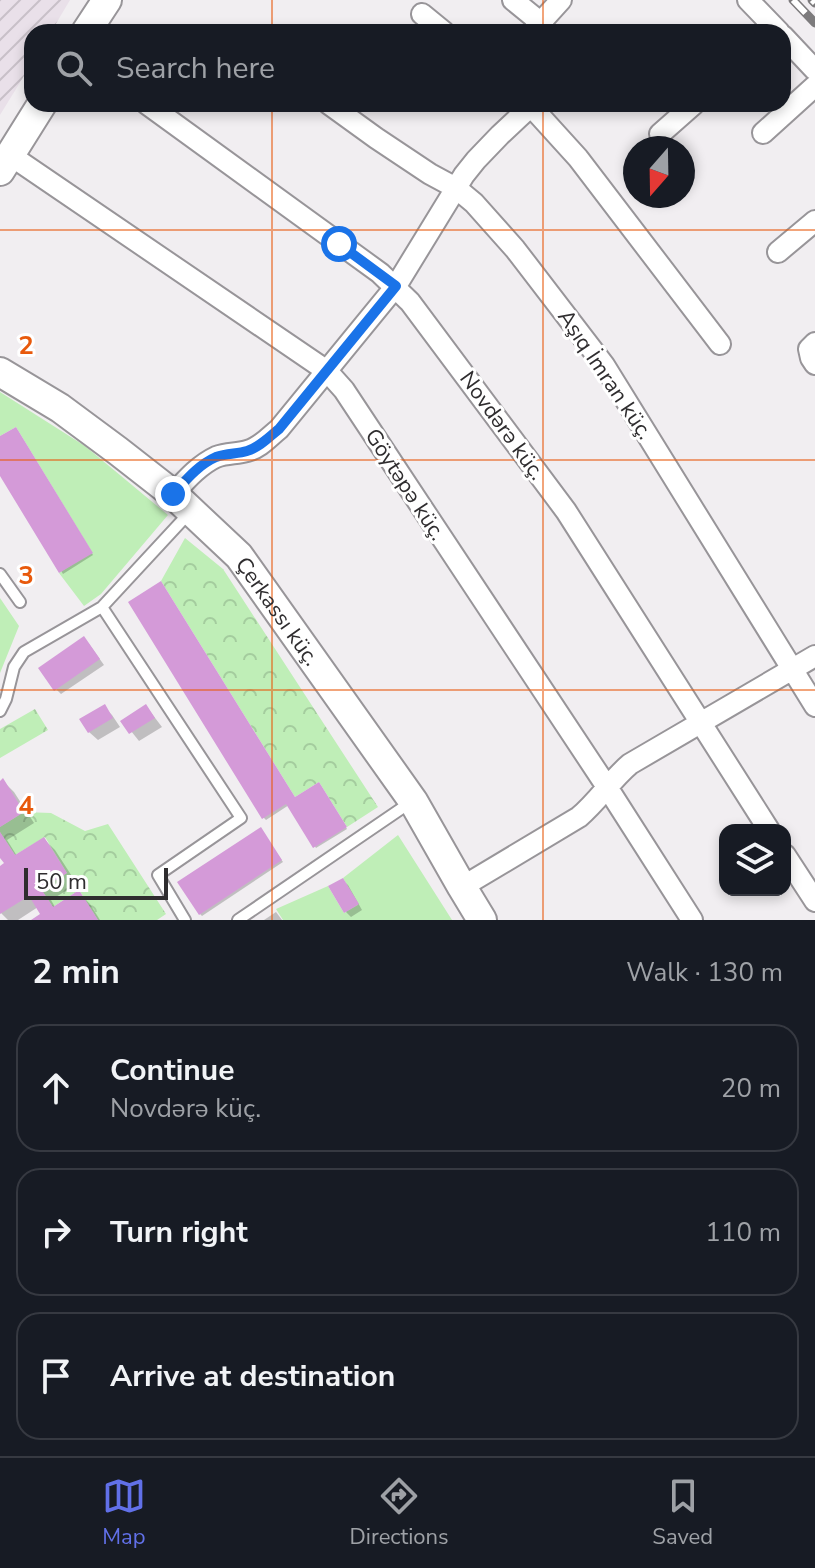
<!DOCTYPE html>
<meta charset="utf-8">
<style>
:root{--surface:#171b24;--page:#20242c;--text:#f1f3f6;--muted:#9ea1a6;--line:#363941;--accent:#6170e8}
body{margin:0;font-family:"Nunito Sans",sans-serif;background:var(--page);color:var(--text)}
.controls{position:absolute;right:24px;bottom:24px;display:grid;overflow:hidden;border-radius:16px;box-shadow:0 4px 12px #0003}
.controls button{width:72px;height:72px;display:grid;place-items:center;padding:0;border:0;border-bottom:2px solid var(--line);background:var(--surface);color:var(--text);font:40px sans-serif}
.compass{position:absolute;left:623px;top:136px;width:72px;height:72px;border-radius:50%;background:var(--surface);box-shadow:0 4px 12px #0003;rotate:200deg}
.scale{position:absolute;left:24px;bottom:20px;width:144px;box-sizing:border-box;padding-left:8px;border:4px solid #2f2d2f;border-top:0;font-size:22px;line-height:28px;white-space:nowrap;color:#2f2d2f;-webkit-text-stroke:6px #fff;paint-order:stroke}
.stop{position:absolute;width:24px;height:24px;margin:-18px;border:6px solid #1a73e8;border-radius:50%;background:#fff}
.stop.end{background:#1a73e8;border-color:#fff;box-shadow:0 2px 8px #0008}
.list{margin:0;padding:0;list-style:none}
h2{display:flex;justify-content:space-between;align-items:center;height:104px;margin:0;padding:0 32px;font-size:34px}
h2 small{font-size:26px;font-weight:400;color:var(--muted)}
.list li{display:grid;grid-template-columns:52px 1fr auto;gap:24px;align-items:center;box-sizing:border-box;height:128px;margin:0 16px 16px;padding:0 16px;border:2px solid var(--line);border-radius:24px}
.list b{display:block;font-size:30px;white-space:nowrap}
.list p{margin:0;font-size:26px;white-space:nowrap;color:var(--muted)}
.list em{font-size:26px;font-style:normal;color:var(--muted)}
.icon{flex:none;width:44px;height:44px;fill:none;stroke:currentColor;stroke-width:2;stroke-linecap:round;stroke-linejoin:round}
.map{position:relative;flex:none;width:815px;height:920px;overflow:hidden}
.search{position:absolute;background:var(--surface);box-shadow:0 4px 12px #0003;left:24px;right:24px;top:24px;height:88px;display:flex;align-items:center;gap:20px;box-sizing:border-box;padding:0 28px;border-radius:24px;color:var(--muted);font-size:30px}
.sheet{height:536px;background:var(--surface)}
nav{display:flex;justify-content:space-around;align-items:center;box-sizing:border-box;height:112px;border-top:2px solid var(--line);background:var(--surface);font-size:22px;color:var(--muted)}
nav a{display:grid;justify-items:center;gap:4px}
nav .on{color:var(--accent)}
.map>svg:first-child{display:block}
.industrial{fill:url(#industrial-furrows)}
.grass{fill:#bfeeb7}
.forest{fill:url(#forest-crowns)}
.shadow{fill:#0003}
.building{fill:#d49ad8}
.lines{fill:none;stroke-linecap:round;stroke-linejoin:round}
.lane-casing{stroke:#989599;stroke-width:14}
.street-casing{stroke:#989599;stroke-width:24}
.secondary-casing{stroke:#989599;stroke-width:32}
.lane{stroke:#fff;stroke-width:10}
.street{stroke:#fff;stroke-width:20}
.secondary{stroke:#fff;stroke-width:28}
.rail-casing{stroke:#7d7b7d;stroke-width:9}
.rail{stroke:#fff;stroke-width:6;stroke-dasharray:18;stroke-linecap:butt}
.route{stroke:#1a73e8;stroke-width:10}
.grid{fill:none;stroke:#e8590c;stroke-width:2;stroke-opacity:0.55}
.labels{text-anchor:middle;stroke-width:6;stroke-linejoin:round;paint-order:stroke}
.street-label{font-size:22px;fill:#2f2d2f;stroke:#fff}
.grid-label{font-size:26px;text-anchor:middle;font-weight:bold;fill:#e8590c;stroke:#fff;stroke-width:6;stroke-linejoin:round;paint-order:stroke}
</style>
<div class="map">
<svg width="815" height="920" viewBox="0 0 815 920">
<defs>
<pattern id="industrial-furrows" width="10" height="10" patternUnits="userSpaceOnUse" patternTransform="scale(2)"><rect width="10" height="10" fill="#e9e0e9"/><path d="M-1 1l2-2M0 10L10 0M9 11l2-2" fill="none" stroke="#c8c0c8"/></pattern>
<pattern id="forest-crowns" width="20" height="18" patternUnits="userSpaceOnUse" patternTransform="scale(2)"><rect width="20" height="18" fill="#bfeeb7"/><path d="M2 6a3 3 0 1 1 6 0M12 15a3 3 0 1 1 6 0" fill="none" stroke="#a4cc9e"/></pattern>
</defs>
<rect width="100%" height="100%" fill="#f1eef1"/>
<path class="industrial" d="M0 0H70L51 32H32V63L0 115Z"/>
<path class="grass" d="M0 392 85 446 168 515 101 594 84 606 59 573 92 552 16 427 0 436Z
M0 598 19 626 0 673Z
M398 835 452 920H283L276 909 328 886 344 913 358 905 343 878Z"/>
<path class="forest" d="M185 538 223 569 378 807 347 827 319 782 295 797 161 581Z
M35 709 48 730 0 758V729Z
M24 812 51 813 85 831 108 824 166 914 157 920H98L79 890 53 907 41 889 67 873 45 837 15 855 0 832V827Z"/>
<path class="shadow" d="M18 431 93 555 63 574 0 472V439Z
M130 602 295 799 321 786 347 829 316 848 289 805 266 820 264 818Z
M89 644 104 665 61 694 56 689Z
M146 706 162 727 139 741 123 721Z
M104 707 112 715 120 727 98 740 89 732Z
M3 781 14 792 34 823 7 840 17 856 44 839 55 850 77 884 51 900 55 907 79 893 90 904 100 920H34L43 915 38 907 18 920H8L1 913 0 868 6 864 0 854V783Z
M262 832 283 862 202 916 200 914Z
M342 880 348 885 362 910 351 917 346 912Z
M276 912 282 920H264Z"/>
<path class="building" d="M16 427 93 553 59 573 0 476V436Z
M161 581 295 797 319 782 347 827 313 848 286 804 262 819 128 602Z
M84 636 100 659 54 691 38 668Z
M105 704 113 718 88 733 79 719Z
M146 704 155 718 129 734 120 721Z
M3 778 24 812 0 827V781Z
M261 827 282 860 199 915 177 882Z
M0 832 15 855 44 837 67 873 41 889 53 907 79 890 98 920H31L40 914 29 896 0 914V866L4 863 0 858Z
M343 878 359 904 344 913 328 886Z"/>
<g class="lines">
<g class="lane-casing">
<path id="lane" d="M0 574 20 602
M0 711 6 699 14 667 24 652 102 607
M185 920 158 875 241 818 102 607 190 512
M238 920 411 802"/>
</g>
<g class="street-casing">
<path id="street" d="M513 0 540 22
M748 0 779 32
M422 14 444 32
M532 32 561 0
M783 36 815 70
M147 104 380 273 410 302 566 511 769 830
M329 104 376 138 430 174 456 188 474 203 515 249 604 365 815 706
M529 104 578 158 720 344
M763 133 815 86
M660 134 694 104
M10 155 327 371 344 390 607 787 692 920
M778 252 815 221
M815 343 809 349 811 358 815 364
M173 494C186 480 199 465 216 457 227 453 237 454 247 451 260 448 269 437 279 429L396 286 464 175 476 160 500 135 531 106
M785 855 815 901
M462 887 579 817C598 801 611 780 630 764L815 656"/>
</g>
<g class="secondary-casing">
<g id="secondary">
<path d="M86 32 107 0"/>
<path d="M0 171 42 104"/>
<path id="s1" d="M0 372 60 408 118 451 173 494 239 556 413 801 462 887 482 920"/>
</g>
</g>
<use href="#lane" class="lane"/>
<use href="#street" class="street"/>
<use href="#secondary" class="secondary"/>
<g class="rail-casing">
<path id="rail" d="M793 0 815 23
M812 0 815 3"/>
</g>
<use href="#rail" class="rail"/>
</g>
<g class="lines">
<path class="route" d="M173 494C186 480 198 465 216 457 227 453 237 454 247 451 260 447 269 437 279 429L396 286 339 244"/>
</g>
<path class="grid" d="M272 0V32M543 0V32M272 104V920M543 104V920M0 230H815M0 460H815M0 690H815"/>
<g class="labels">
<g class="street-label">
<text transform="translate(606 374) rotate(56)" y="8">Aşıq İmran küç.</text>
<text transform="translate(503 425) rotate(54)" y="8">Novdərə küç.</text>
<text transform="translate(406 484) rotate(57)" y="8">Göytəpə küç.</text>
<text dy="8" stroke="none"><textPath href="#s1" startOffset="370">Çerkassı küç.</textPath></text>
</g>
</g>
<g class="grid-label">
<text x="26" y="354">2</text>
<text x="26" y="584">3</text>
<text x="26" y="814">4</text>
</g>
</svg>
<div class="controls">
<button><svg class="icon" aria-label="layers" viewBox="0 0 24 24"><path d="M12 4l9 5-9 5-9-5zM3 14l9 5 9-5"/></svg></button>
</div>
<svg class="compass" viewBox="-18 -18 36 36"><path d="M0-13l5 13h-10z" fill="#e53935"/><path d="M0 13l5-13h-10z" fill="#9ea1a6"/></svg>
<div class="scale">50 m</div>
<div class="stop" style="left:339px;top:244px"></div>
<div class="stop end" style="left:173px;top:494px"></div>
<div class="search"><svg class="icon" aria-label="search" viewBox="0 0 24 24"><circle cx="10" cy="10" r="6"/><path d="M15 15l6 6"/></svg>Search here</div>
</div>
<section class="sheet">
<h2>2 min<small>Walk · 130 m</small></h2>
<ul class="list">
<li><svg class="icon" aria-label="ahead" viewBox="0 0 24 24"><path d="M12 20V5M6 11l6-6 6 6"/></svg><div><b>Continue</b><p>Novdərə küç.</p></div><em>20 m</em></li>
<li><svg class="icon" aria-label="right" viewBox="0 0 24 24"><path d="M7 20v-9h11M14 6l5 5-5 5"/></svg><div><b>Turn right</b></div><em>110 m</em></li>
<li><svg class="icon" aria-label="arrive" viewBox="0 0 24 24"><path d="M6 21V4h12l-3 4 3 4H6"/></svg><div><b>Arrive at destination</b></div></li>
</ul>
</section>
<nav>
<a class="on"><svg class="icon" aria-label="map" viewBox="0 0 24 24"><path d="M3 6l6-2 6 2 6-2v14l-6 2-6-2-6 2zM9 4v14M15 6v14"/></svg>Map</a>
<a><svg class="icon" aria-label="directions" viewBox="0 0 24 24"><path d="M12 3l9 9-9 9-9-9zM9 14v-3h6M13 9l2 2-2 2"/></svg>Directions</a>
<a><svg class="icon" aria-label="saved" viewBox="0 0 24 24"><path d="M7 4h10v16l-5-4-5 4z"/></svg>Saved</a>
</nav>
